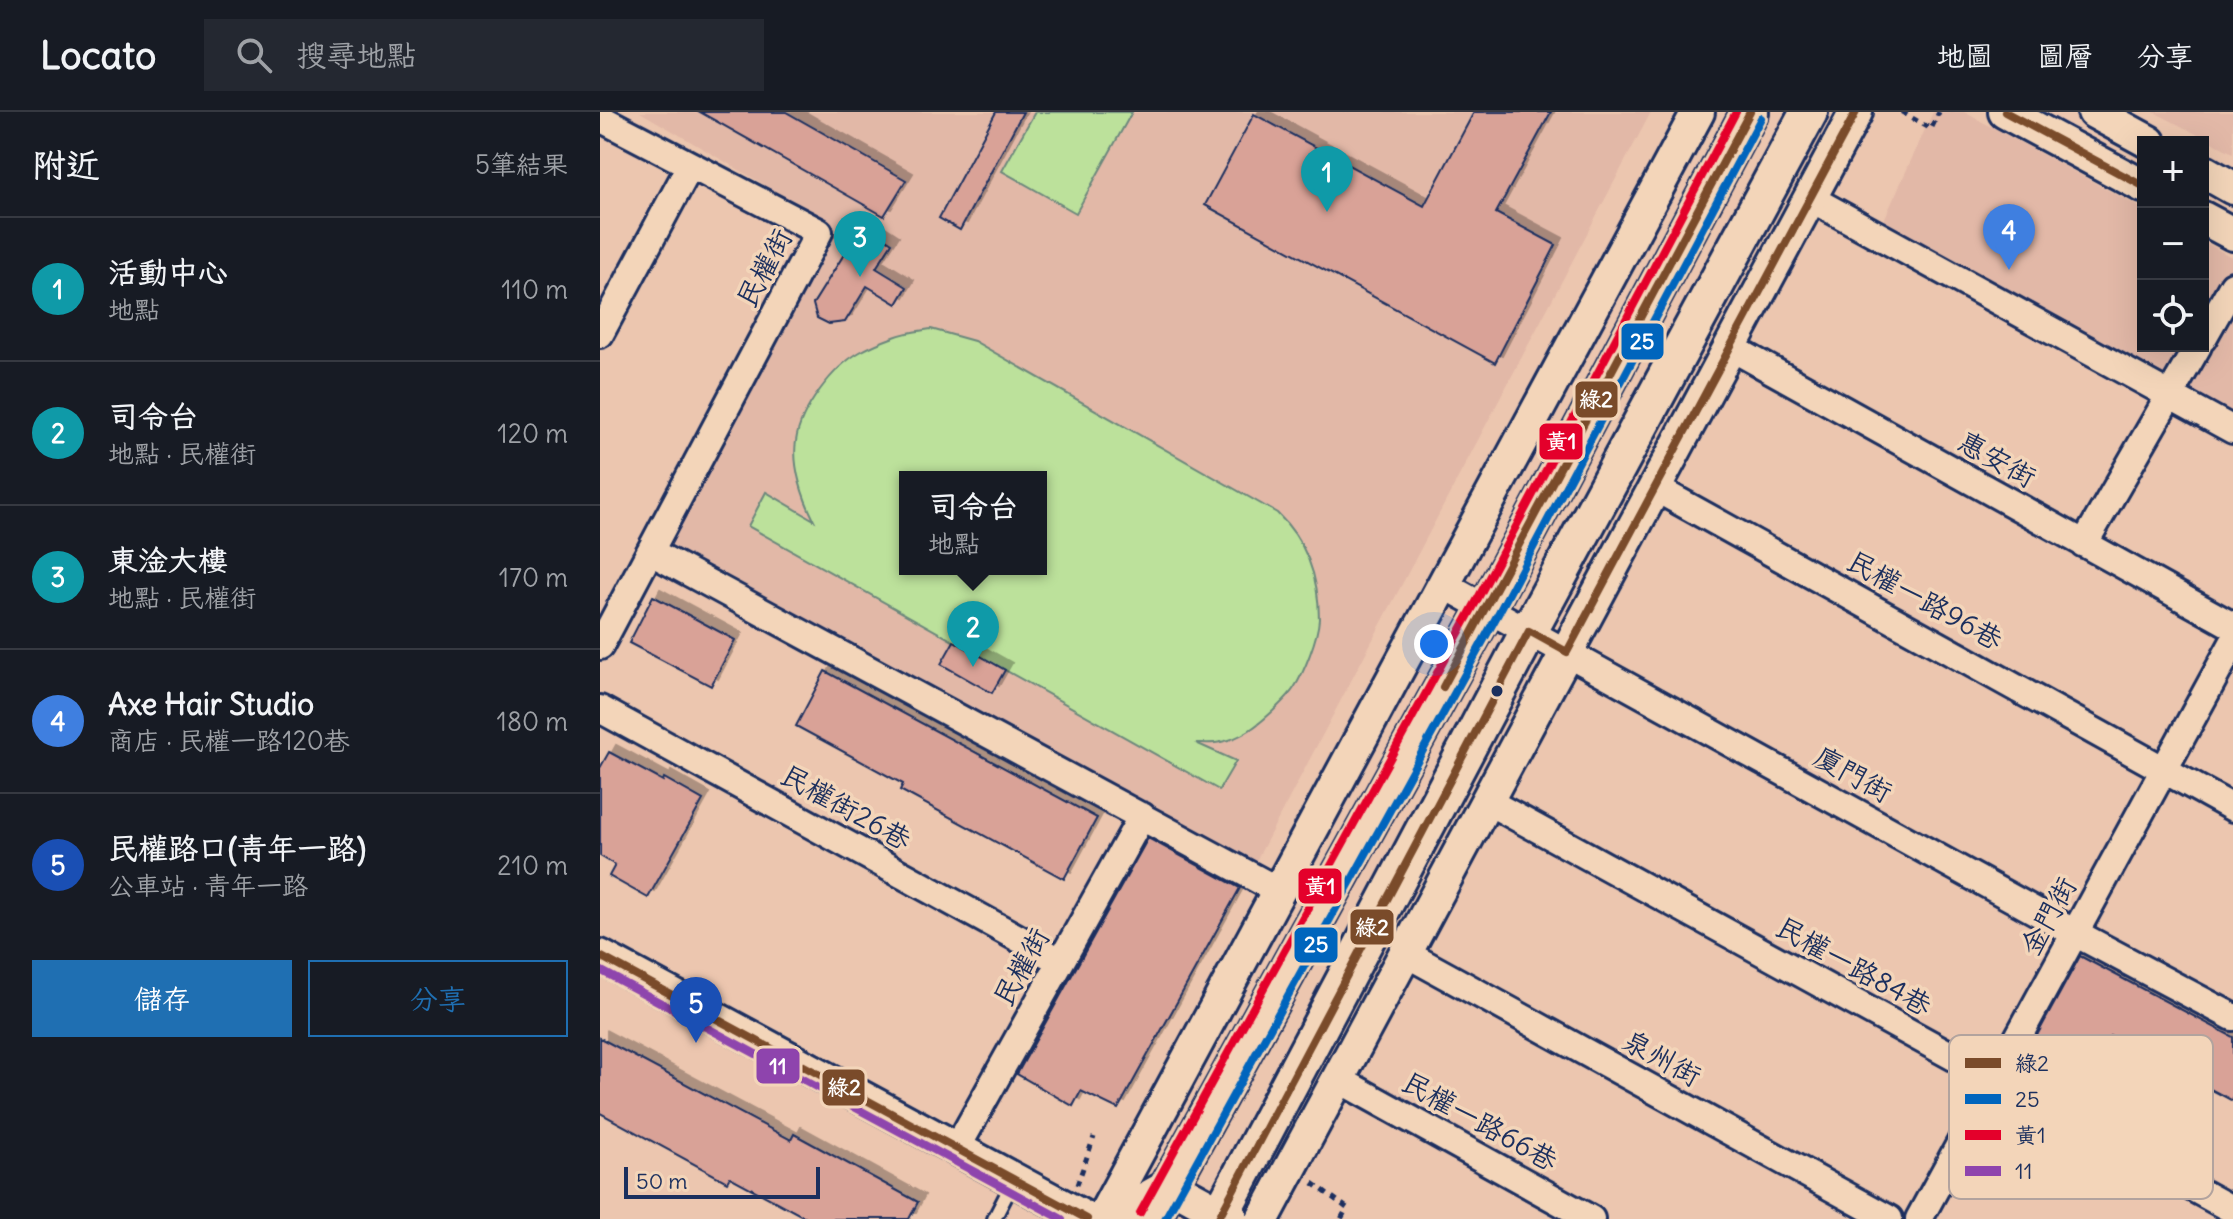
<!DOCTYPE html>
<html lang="zh-TW">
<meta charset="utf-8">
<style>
:root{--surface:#171b24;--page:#242831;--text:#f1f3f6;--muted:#9ea1a6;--line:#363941;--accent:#1f6fb2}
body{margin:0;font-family:Delius,"LXGW WenKai TC",sans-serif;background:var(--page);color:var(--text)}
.controls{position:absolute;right:24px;top:24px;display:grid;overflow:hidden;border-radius:0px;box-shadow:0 8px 32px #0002}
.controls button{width:72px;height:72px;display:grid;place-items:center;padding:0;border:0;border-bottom:2px solid var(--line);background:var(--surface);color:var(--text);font:40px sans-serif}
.scale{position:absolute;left:24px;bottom:20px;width:196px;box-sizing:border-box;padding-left:8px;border:4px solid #1b2f5e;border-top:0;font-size:22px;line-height:28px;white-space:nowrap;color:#1b2f5e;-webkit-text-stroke:6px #f3d5b9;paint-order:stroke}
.you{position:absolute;left:834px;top:532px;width:28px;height:28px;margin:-20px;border:6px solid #fff;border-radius:50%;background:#1a73e8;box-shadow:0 0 0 12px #1a73e833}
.badge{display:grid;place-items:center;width:52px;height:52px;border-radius:50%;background:var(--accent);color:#fff;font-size:26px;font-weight:700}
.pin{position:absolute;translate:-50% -66px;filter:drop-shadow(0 2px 4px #0008)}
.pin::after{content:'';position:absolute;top:42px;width:28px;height:24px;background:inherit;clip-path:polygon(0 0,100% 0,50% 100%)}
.popup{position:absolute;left:299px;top:359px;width:148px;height:104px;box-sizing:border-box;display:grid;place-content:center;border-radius:0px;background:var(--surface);filter:drop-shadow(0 2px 6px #0005);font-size:26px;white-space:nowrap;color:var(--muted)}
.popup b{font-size:30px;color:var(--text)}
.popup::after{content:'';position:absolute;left:50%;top:100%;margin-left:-16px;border:16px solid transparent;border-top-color:var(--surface)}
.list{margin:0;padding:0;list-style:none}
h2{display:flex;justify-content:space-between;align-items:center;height:104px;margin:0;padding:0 32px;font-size:34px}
h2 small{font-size:26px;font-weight:400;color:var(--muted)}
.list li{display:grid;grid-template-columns:52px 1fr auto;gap:24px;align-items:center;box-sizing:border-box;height:144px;padding:0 32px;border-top:2px solid var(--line)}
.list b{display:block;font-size:30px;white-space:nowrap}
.list p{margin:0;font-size:26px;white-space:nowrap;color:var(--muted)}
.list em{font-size:26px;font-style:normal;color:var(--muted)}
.actions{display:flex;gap:16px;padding:24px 32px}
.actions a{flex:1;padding:18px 0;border:2px solid var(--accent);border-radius:0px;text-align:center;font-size:28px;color:var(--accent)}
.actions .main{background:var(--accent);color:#fff}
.icon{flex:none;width:44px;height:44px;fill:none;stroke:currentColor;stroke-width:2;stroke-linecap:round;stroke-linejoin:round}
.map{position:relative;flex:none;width:1633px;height:1107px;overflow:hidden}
header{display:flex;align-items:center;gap:48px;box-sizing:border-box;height:112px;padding:0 40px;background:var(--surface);border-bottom:2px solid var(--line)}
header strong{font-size:38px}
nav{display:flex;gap:44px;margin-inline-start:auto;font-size:28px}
.search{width:560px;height:72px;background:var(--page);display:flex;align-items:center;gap:20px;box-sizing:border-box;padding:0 28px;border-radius:0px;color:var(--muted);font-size:30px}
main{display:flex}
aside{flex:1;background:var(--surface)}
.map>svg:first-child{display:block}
.built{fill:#e2b8a7;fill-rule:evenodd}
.green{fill:#bce19b;stroke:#6c887c;stroke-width:2;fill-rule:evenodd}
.building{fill:#d9a297;stroke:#1b2f5e;stroke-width:2;filter:url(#shadow)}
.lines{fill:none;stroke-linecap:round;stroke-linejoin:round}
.service-casing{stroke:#1b2f5e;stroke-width:18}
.minor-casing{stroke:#1b2f5e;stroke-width:32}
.tertiary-casing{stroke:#1b2f5e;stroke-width:38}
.secondary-casing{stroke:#1b2f5e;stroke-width:42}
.path{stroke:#1b2f5e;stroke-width:5;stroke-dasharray:6 6;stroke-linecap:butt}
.service{stroke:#f3d5b9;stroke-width:12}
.minor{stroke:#f3d5b9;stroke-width:26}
.tertiary{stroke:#f3d5b9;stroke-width:32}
.secondary{stroke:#f3d5b9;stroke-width:36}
.bus-1-casing{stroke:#f3d5b9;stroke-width:14}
.bus-2-casing{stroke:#f3d5b9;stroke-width:14}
.bus-3-casing{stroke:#f3d5b9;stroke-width:14}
.bus-4-casing{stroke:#f3d5b9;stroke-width:14}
.bus-1{stroke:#7a4b2a;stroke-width:8}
.bus-2{stroke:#0065bd;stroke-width:8}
.bus-3{stroke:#e4002b;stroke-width:8}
.bus-4{stroke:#8e44ad;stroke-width:8}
.bus-dot{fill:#1b2f5e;stroke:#f3d5b9;stroke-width:3}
.labels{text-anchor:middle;stroke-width:7;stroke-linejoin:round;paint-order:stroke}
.street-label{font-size:28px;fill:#1b2f5e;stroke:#f3d5b9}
.key{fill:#f3d5b9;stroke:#b2a39e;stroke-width:2}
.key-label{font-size:22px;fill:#1b2f5e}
.line-badge{stroke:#f3d5b9;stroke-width:3}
.badge-label{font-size:22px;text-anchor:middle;font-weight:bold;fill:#fff}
</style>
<header>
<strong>Locato</strong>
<div class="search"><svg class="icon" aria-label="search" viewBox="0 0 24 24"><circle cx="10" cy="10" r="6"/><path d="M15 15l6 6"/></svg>搜尋地點</div>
<nav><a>地圖</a><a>圖層</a><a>分享</a></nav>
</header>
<main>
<aside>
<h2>附近<small>5筆結果</small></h2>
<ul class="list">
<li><span class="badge" style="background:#0f9aa8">1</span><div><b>活動中心</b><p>地點</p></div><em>110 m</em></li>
<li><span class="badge" style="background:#0f9aa8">2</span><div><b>司令台</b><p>地點 · 民權街</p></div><em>120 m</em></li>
<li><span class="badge" style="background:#0f9aa8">3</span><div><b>東淦大樓</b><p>地點 · 民權街</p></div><em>170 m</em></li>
<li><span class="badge" style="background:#3f7fe0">4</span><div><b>Axe Hair Studio</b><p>商店 · 民權一路120巷</p></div><em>180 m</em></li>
<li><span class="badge" style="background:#1a4fb4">5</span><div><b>民權路口(青年一路)</b><p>公車站 · 青年一路</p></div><em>210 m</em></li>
</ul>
<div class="actions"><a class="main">儲存</a><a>分享</a></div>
</aside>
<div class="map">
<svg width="1633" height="1107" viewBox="0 0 1633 1107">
<defs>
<filter id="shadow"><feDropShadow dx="7" dy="-7" stdDeviation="0" flood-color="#0004"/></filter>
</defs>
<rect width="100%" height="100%" fill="#ecc6af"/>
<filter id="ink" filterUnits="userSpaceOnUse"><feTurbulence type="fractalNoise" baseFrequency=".0125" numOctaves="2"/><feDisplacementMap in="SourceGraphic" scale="16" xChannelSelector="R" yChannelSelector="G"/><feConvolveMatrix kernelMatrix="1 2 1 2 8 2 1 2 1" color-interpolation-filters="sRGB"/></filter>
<g filter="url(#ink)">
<path class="built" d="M40 0H1051L655 751 65 432 233 113ZM305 365H441V457H305Z
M1333 0H1364L1543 97V234H1603V129L1633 146V302L1283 110Z
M1554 0H1633V41Z"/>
<path class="green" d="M435 0H532L476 101 402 59Z
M331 217 374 229 677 401C706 429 719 466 719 507 718 525 704 561 694 576 689 584 680 592 673 599 658 613 642 626 621 630 613 632 604 631 596 631L636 649 619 678 148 414 166 380 214 408C203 386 192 354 196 329 200 298 233 255 260 240 271 234 283 229 294 225 306 220 319 219 331 217ZM305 365H441V457H305Z"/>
<path class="building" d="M100 0H186L306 68 284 104Z
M396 0H423L360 118 339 106Z
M874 0H951L896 101 956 133 895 251 605 93 654 2 824 94Z
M263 112 292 131 276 156 307 175 297 192 267 174 245 210 229 212 217 206 213 192Z
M53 484 135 528 111 574 29 531Z
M354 529 405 558 392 581 341 552Z
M225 559 497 706 464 767 300 678 303 672 196 614Z
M9 640 63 669 64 666 103 688 48 786 9 764 15 753 0 744V656Z
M548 726 640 776 518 997 481 979 473 994 417 962Z
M1480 844 1633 925V989L1510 924 1480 981 1422 951Z
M0 926 191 1028 194 1022 318 1090 309 1107H208L130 1065 127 1070 0 1001Z"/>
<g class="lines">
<g class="service-casing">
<path id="service" d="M394 1107 413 1070"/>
</g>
<g class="minor-casing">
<path id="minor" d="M0 6 219 120 0 534
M1210 86 1633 318
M0 222 90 54
M1603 226 1633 173
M1130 235 1633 514
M1055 376 1633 696
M1484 432 1598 234
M51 440 679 779
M844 473 1475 821 1633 905
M0 597 460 849
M887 689 1633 1098
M805 841 1289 1107
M738 967 991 1107
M357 1036 542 704
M1319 1107 1633 531"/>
</g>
<g class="tertiary-casing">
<path id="tertiary" d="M1405 0 1543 74
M1494 0 1549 30
M1603 59 1633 76
M1603 106 1633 122
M0 844 487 1107
M502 1107 1098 0
M509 1107 570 1073 632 1107
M663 1107 1256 0"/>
</g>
<g class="secondary-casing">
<path id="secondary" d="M551 1107 887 496 1150 0
M618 1107 929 519 1209 0"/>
</g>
<path class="path" d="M1302 0 1331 17 1339 0
M713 1071 747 1096 741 1107
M477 1073 494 1025"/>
<use href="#service" class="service"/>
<use href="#minor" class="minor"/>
<use href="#tertiary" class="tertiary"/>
<use href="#secondary" class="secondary"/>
<g class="bus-1-casing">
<path id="bus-1" d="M1405 0 1543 74
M843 575 1150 0
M0 844 487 1107
M618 1107 929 519 967 540 1256 0"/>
</g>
<g class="bus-2-casing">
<path id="bus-2" d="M565 1107 898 502 1161 6"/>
</g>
<g class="bus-3-casing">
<path id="bus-3" d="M540 1101 876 490 1136 0"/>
</g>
<g class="bus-4-casing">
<path id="bus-4" d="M0 858 462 1107"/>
</g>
<use href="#bus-1" class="bus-1"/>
<use href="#bus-2" class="bus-2"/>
<use href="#bus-3" class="bus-3"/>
<use href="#bus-4" class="bus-4"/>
</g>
</g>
<circle class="bus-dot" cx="897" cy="579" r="7"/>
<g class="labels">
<g class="street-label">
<text transform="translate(164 156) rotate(-62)" y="10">民權街</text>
<text transform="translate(1397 347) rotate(29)" y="10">惠安街</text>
<text transform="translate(1325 488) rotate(29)" y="10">民權一路96巷</text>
<text transform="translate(1253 662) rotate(29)" y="10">廈門街</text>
<text transform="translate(246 695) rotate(29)" y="10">民權街26巷</text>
<text transform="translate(1448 804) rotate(-61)" y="10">金門街</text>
<text transform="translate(1254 854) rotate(29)" y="10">民權一路84巷</text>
<text transform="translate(421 855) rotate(-61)" y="10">民權街</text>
<text transform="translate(1062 946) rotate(29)" y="10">泉州街</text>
<text transform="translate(880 1009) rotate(29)" y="10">民權一路66巷</text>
</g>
</g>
<rect x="1349" y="923" width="264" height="164" rx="12" class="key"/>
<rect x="1365" y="946" width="36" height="10" fill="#7a4b2a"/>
<rect x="1365" y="982" width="36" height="10" fill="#0065bd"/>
<rect x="1365" y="1018" width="36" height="10" fill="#e4002b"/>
<rect x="1365" y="1054" width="36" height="10" fill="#8e44ad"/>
<g class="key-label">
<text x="1415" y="959">綠2</text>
<text x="1415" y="995">25</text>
<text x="1415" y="1031">黃1</text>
<text x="1415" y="1067">11</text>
</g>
<g class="line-badge">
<rect x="1020" y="210" width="45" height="39" rx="8" fill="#0065bd"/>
<rect x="974" y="268" width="45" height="39" rx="8" fill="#7a4b2a"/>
<rect x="938" y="310" width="46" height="39" rx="8" fill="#e4002b"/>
<rect x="697" y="755" width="46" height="38" rx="8" fill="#e4002b"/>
<rect x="749" y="796" width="46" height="38" rx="8" fill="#7a4b2a"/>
<rect x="693" y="814" width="46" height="38" rx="8" fill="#0065bd"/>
<rect x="155" y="935" width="46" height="38" rx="8" fill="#8e44ad"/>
<rect x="221" y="956" width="45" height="39" rx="8" fill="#7a4b2a"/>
</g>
<g class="badge-label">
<text x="1042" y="237">25</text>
<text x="996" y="295">綠2</text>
<text x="961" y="337">黃1</text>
<text x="720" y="782">黃1</text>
<text x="772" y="823">綠2</text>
<text x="716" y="840">25</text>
<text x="178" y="962">11</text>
<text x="244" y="983">綠2</text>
</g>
</svg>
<div class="controls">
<button>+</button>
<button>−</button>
<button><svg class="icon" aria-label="locate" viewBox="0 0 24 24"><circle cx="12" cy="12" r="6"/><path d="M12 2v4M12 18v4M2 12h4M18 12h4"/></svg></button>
</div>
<div class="scale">50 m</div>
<div class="you"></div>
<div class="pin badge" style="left:727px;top:100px;background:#0f9aa8">1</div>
<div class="pin badge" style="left:373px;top:555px;background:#0f9aa8">2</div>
<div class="popup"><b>司令台</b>地點</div>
<div class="pin badge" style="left:260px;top:165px;background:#0f9aa8">3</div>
<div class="pin badge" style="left:1409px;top:158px;background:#3f7fe0">4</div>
<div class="pin badge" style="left:96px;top:931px;background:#1a4fb4">5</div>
</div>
</main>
